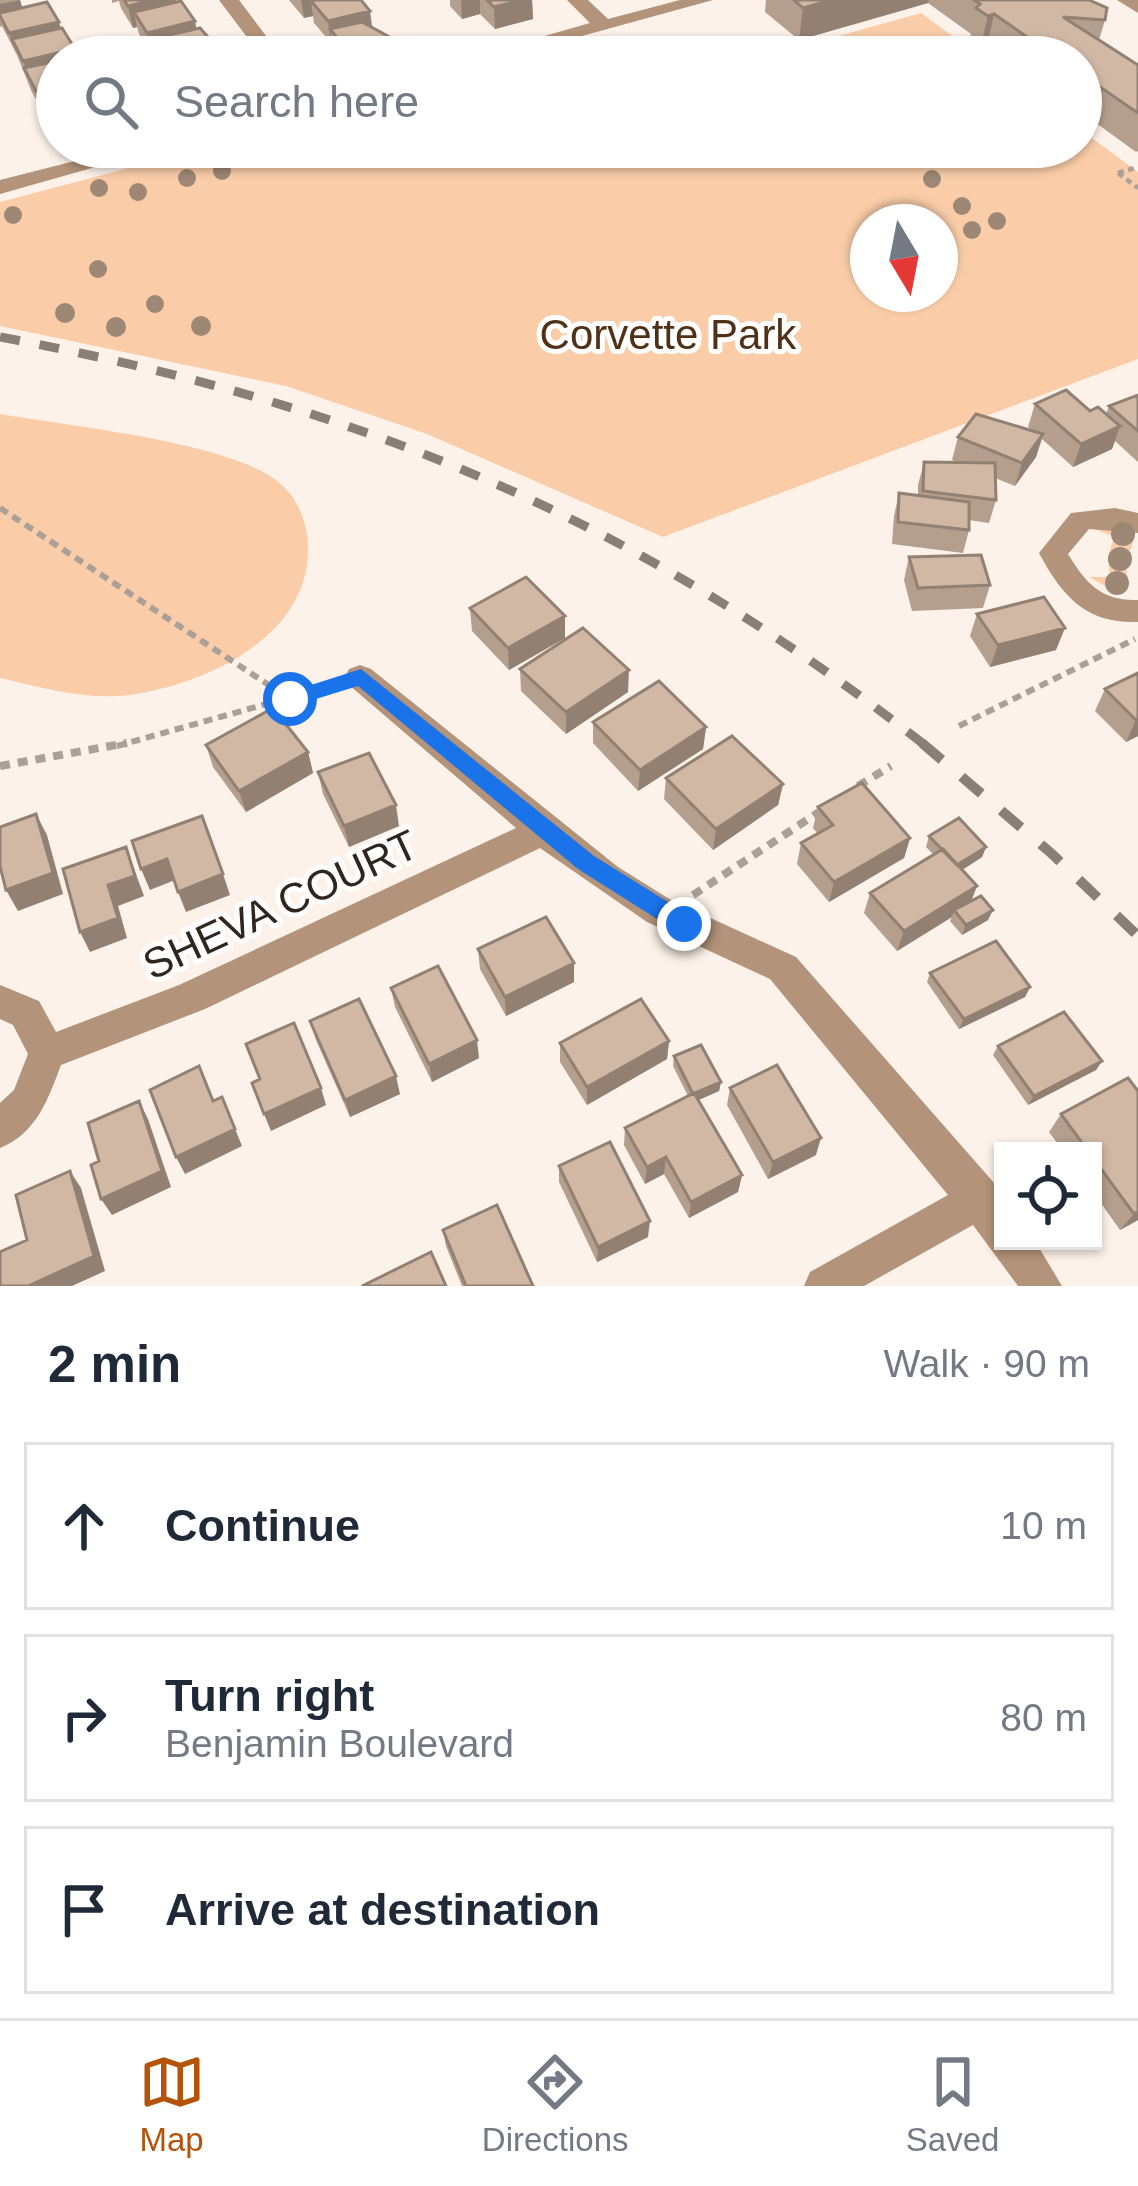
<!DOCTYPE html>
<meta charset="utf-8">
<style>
:root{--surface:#fff;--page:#f2f2f3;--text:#1f2937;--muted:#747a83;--line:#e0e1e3;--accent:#b45309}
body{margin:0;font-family:Arial,sans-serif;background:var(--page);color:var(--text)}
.controls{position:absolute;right:36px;bottom:36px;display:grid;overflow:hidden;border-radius:0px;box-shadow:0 3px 9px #0004}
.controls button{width:108px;height:108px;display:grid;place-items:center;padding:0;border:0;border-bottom:3px solid var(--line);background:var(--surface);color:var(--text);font:60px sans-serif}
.compass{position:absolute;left:850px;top:204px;width:108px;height:108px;border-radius:50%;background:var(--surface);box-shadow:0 3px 9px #0004;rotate:170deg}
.stop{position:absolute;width:36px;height:36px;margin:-27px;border:9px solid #1a73e8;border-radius:50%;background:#fff}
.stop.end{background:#1a73e8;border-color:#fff;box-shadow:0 3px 12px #0008}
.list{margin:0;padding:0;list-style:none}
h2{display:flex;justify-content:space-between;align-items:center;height:156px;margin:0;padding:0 48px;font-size:51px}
h2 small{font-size:39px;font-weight:400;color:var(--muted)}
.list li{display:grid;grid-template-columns:78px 1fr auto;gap:36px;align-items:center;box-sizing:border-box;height:168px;margin:0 24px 24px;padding:0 24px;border:3px solid var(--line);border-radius:0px}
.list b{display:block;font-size:45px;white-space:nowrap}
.list p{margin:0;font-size:39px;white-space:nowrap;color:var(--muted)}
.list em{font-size:39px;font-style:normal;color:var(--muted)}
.icon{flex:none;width:66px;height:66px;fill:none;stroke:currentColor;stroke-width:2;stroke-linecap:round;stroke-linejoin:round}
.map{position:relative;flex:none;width:1138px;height:1286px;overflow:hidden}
.search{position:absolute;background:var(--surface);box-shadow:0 3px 9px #0004;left:36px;right:36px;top:36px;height:132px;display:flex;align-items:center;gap:30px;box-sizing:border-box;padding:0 42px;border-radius:66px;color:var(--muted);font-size:45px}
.sheet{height:732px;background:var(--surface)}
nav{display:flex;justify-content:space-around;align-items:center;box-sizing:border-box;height:168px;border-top:3px solid var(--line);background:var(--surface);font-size:33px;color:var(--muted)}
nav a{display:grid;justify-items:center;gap:6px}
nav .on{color:var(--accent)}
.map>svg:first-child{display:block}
.green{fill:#facda8;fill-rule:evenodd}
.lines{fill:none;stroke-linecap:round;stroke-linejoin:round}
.path-far2{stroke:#aaa097;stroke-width:4.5;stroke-dasharray:6 4.5;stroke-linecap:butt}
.path-far1{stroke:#aaa097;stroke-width:6;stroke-dasharray:9 6;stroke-linecap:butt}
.path{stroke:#aaa097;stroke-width:8;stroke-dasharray:10 8;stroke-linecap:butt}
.minor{fill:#b39379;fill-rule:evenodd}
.rail-far1{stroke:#897f77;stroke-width:9;stroke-dasharray:20 20;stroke-linecap:butt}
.rail{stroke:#897f77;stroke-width:10;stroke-dasharray:26 26;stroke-linecap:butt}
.tree{fill:#9d8876}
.wall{fill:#b49e8d}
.shaded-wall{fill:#928173}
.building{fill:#d1b8a4;stroke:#928173;stroke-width:3}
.route{fill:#1a73e8}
.labels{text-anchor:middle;stroke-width:10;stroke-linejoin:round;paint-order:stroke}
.park-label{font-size:42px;fill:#4f3117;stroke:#fff}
.street-label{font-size:42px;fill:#2f261e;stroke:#fff}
</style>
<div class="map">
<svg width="1138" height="1286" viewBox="0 0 1138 1286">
<rect width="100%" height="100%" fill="#fcf2e9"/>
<path class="green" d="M921 13 981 57H802L792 49Z
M1081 130 1138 172V359L663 537 427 434 286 386 0 326V202L208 147H1081ZM868 222H940V294H868Z
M0 414C67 426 238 442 283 486 301 503 309 530 308 553 305 638 208 682 136 694 91 702 44 688 0 678Z
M1095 529 1128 530 1135 535 1126 565 1128 588 1114 591 1089 577H1110L1108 558 1114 537Z"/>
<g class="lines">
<path class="path-far2" d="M1118 173 1138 188
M1118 173 1138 167"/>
<path class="path-far1" d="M0 508 290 699
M959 726 1135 639
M117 746 334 685"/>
<path class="path" d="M0 766 127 743
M858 786 891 766
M693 895 822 810"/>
<path class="minor" d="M219 0H239L282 57H262Z
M567 0H588L608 19 680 0H713L505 57H471L590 23Z
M1117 0H1138V13Z
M130 147H166L0 194V180Z
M1115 508 1138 513V533L1089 529 1068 554C1086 584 1102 601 1138 600V622C1086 624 1062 596 1039 553L1071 513Z
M360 665 371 669 618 867 671 900 796 957 995 1184 1003 1199V1241H1035L1062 1286H1018L973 1225 864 1286H804L810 1272 948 1195 770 979 647 922 540 848 205 1009 61 1065C48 1099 37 1133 0 1148V1103L14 1090 28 1054 13 1025 0 1019V985L39 1001 56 1032 179 985 516 828 349 685 345 677 349 669Z"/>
<path class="rail-far1" d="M0 337C363 405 634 517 926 746"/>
<path class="rail" d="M922 743 1051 853 1138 936"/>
</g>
<g class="tree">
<circle cx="222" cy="171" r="9"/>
<circle cx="187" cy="178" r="9"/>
<circle cx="932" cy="179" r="9"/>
<circle cx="99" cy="188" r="9"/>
<circle cx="138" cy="192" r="9"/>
<circle cx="962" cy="206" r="9"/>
<circle cx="13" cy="215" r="9"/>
<circle cx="997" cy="221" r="9"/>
<circle cx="972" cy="230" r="9"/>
<circle cx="98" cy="269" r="9"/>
<circle cx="155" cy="304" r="9"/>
<circle cx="65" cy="313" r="10"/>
<circle cx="201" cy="326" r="10"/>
<circle cx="116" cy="327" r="10"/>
<circle cx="1123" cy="534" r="12"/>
<circle cx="1120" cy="559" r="12"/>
<circle cx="1117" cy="583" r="12"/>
</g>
<path class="wall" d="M0 0H20L22 8 57 57V129L50 111 43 113 31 90 17 55 2 26 0 27Z
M112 0H176L196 28 216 46 218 57H155L139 34 137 27 133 28 121 8 119 1 112 3Z
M289 0H361L372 27 395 40 396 57H338L333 51 332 43H331L314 23 313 16 304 18Z
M450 0H532L533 19 495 29 480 14 462 19 450 6Z
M766 0H1038L1105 20 1099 40 1138 65V151L1136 152 1081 112V57H1002L987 46 980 48 969 40 971 34 928 3 799 40 765 12Z
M1138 395V462L1115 441 1112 449 1073 467 1042 439 1036 457 1015 486 995 478 996 500 989 523 969 520V530L963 553 892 544 894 516 899 493 918 496V485L924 462 959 463 952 460 958 437 1031 430 1028 427 1035 404 1106 414 1109 406Z
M909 557 990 585 983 608 912 611 904 580Z
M470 608 565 638 509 670 472 631Z
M977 614 1056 650 990 667 970 636Z
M520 669 628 692 566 734 521 691Z
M1138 673V736L1126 742 1095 711 1105 689Z
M593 722 706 727 703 749 638 791 593 743Z
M206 745 308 752 313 773 246 812 213 767Z
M318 772 399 826 349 847 323 794Z
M666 778 783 784 778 805 713 850 664 799Z
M818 807 910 838 904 858 829 902 797 864 801 843 818 834 813 828Z
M929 836 986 847 982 857 962 870 977 886 971 902 988 920 962 935 950 921 952 917 897 951 864 913 870 893 933 854 926 847Z
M478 949 574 982 506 1016 480 969Z
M930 973 1030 987 1025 997 959 1029 927 982Z
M391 988 479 1058 432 1082 395 1007Z
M310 1021 400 1094 350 1117 316 1040Z
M669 1041 667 1059 587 1105 560 1062V1043Z
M998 1046 1102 1061 1096 1070 1028 1105 993 1055Z
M674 1056 721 1082 719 1091 698 1100 742 1175 738 1192 689 1218 664 1174 645 1184 624 1145 625 1128 688 1096 673 1066Z
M730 1088 816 1155 768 1179 727 1105Z
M1138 1091V1220L1120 1230 1093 1192V1151H1063L1049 1132 1061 1114Z
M559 1166 648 1237 597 1262 559 1182Z
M443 1230 533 1286H462L446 1246Z"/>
<path class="shaded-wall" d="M20 0 26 21 0 16V4Z
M154 0H176L180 17 134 12 137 27 133 28 128 6Z
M301 0H350L311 1 313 16 304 18Z
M461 0H480V14L462 19Z
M523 0H532L533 19 495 29 494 7Z
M832 0H929L928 3 799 40 803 8Z
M370 11 373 33 330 29 332 43H331L328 21Z
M994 14 987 46 980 48 988 16Z
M195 21 199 43 151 39 155 54H152L147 33Z
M59 22 65 44 12 39 16 55 9 33Z
M395 40 396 57H349L348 51Z
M216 46 218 57H177Z
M75 49 77 57H57V77L27 74 23 61Z
M57 86V110L46 98 50 111 43 113 36 91Z
M1120 426 1112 449 1073 467 1081 444Z
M1043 434 1036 457 1015 486 1022 463Z
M565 616V638L509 670 508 648Z
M1065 628 1056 650 990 667 998 645Z
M629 670 628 692 566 734V712Z
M1136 720H1138V736L1126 742Z
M706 727 703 749 638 791 640 770Z
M308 752 313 773 246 812 239 791Z
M783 784 778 805 713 850 716 829Z
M396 805 399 826 349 847 344 826Z
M36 814 47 835 63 894 18 911 6 890Z
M910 838 904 858 829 902 834 882Z
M126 847 144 896 118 906 127 938 90 952 80 932 108 885Z
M986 847 982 857 953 876 957 865Z
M167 859 175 880 150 890 141 869Z
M223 874 230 895 186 912 178 892Z
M977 886 969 906 954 910 952 917 897 951 904 931Z
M993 910 988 920 962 935 966 925Z
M574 963V982L506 1016 505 997Z
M1030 987 1025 997 959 1029 964 1019Z
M477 1040 479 1058 432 1082 429 1064Z
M669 1041 667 1059 587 1105V1087Z
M1102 1061 1096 1070 1028 1105 1034 1096Z
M396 1076 400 1094 350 1117 345 1100Z
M721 1082 719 1091 692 1103 693 1094Z
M321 1088 326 1105 271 1131 264 1114Z
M222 1097 242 1146 185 1174 176 1157Z
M139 1101 148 1119 171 1187 112 1215 101 1199Z
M821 1138 816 1155 768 1179 773 1162Z
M666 1157 664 1174 645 1184 647 1167Z
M70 1171 81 1188 105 1271 72 1286H28Z
M742 1175 738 1192 689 1218 691 1202Z
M1138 1211V1220L1120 1230 1134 1214Z
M650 1221 648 1237 597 1262 598 1247Z"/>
<path class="building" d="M124 0H154L128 6Z
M316 0H361L370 11 328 21 311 1Z
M487 0H523L494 7Z
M794 0H832L803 8Z
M974 0H1089L1107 8 1105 20 1063 17 1138 65V113L1081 74V57H1045L1033 48 1040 46 994 14 988 16 976 8 980 4Z
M181 1 195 21 147 33 134 12Z
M47 2 59 22 9 33 0 16V13Z
M362 22 395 40 348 51 330 29Z
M62 28 75 49 23 61 12 39Z
M200 28 216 46 177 57H163L151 39Z
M57 61V86L36 91 24 68Z
M57 95V115H56L46 98Z
M1066 390 1090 411 1098 407 1120 426 1081 444 1035 404Z
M1138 395V431L1109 406Z
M976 414 1043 434 1022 463 958 437Z
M924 462 995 463 996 500 923 491Z
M899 493 969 502V530L898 522Z
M981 555 990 585 918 588 909 557Z
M526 577 565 616 508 648 470 608Z
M1044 597 1065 628 998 645 977 614Z
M583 628 629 670 566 712 520 669Z
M1138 673V720H1136L1105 689Z
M659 681 706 727 640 770 593 722Z
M273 708 308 752 239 791 206 745Z
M732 736 783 784 716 829 666 778Z
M369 753 396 805 344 826 318 772Z
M862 783 910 838 834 882 801 843 833 825 818 807Z
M36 814 53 873 6 890 0 866V827Z
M202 816 223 874 178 892 167 859 141 869 132 841Z
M959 818 986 847 957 865 929 836Z
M126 847 135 876 108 885 118 918 80 932 63 869Z
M943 849 977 886 904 931 870 893Z
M981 896 993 910 966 925 954 910Z
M546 917 574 963 505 997 478 949Z
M996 941 1030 987 964 1019 930 973Z
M438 966 477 1040 429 1064 391 988Z
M359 999 396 1076 345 1100 310 1021Z
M641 999 669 1041 587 1087 560 1043Z
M1064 1012 1102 1061 1034 1096 998 1046Z
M294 1023 321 1088 264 1114 252 1083 260 1079 246 1044Z
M701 1045 721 1082 693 1094 674 1056Z
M777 1065 821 1138 773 1162 730 1088Z
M199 1066 213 1101 222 1097 235 1129 176 1157 150 1090Z
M1128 1078 1138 1091V1211L1134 1214 1093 1158V1151H1088L1061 1114Z
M694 1093 742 1175 691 1202 666 1157 647 1167 625 1128Z
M139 1101 162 1171 101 1199 91 1165 99 1161 88 1123Z
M610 1142 650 1221 598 1247 559 1166Z
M70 1171 94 1256 28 1286H0V1252L27 1240 16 1195Z
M497 1205 533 1286H466L443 1230Z
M431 1252 446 1286H362Z"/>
<path class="route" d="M361 669 594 856 692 917V931H676L578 869 358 686 290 707 280 699 283 694Z"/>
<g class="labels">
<g class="park-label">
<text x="668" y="349">Corvette Park</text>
</g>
<g class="street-label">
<text transform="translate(280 904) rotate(-25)" y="15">SHEVA COURT</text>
</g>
</g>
</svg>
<div class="controls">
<button><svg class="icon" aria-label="locate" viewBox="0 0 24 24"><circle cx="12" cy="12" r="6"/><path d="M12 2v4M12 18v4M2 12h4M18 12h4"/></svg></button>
</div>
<svg class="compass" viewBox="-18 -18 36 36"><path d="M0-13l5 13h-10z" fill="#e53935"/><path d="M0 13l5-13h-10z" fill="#747a83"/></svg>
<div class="stop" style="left:290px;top:699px"></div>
<div class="stop end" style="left:684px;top:924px"></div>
<div class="search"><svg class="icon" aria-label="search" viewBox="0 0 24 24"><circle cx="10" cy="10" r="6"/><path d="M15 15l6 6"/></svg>Search here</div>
</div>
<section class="sheet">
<h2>2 min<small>Walk · 90 m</small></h2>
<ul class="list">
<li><svg class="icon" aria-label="ahead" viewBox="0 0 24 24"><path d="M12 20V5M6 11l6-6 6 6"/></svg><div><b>Continue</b></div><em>10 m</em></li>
<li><svg class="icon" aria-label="right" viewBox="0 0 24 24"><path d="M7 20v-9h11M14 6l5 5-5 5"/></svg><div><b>Turn right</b><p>Benjamin Boulevard</p></div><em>80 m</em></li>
<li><svg class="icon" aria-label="arrive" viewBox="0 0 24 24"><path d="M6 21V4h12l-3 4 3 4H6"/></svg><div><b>Arrive at destination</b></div></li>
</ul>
</section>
<nav>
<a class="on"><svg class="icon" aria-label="map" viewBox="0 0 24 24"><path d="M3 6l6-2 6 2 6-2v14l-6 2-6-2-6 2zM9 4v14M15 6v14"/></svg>Map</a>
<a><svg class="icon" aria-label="directions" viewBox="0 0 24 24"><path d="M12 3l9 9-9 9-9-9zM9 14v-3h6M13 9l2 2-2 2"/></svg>Directions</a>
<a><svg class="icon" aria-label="saved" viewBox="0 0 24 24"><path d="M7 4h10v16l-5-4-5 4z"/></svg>Saved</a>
</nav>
